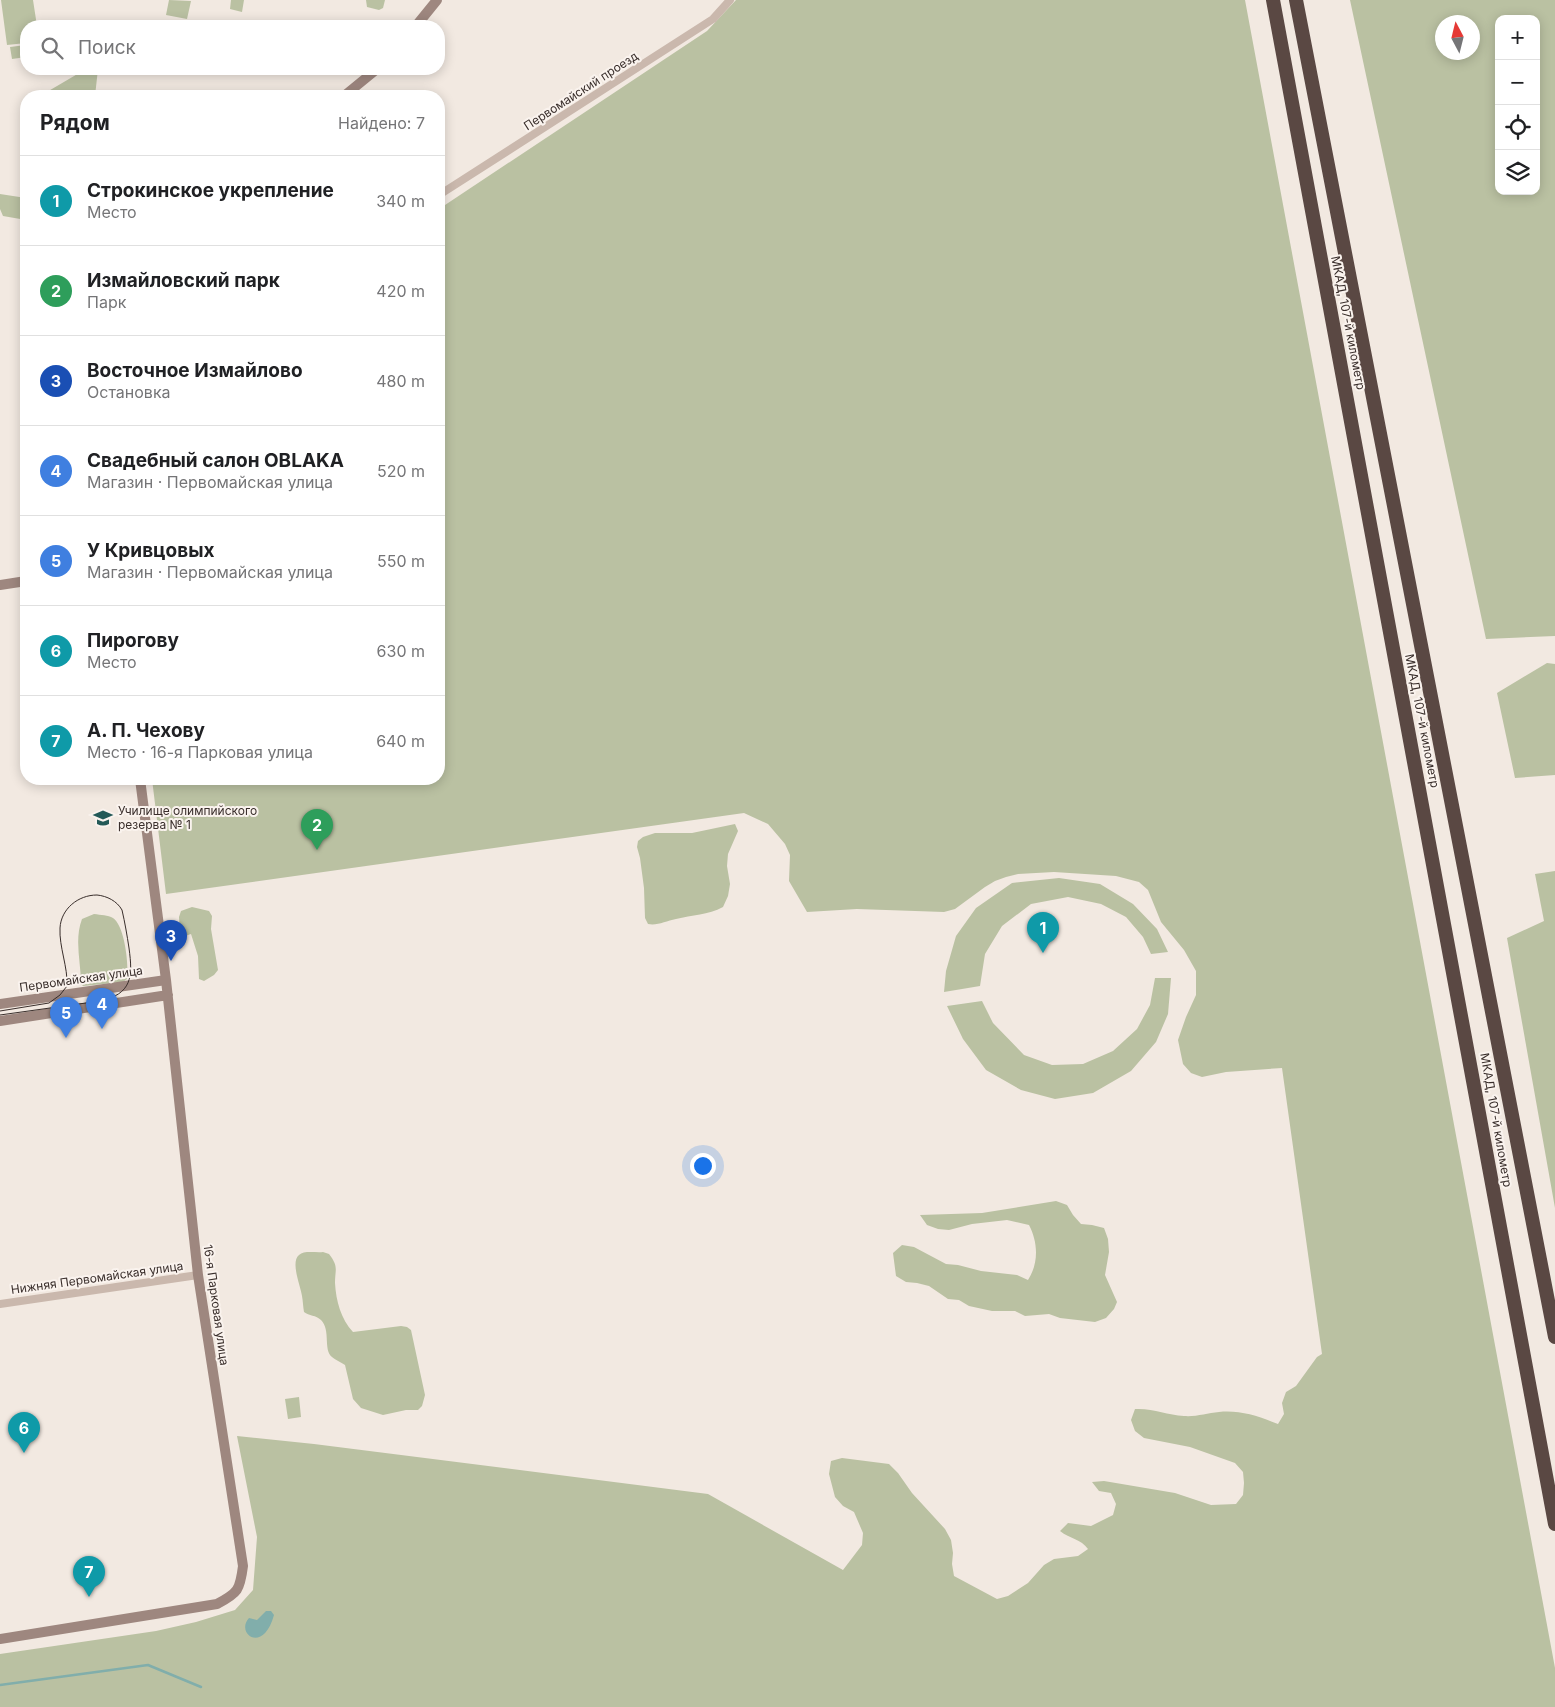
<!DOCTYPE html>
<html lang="ru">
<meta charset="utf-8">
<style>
:root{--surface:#fff;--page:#f2f2f2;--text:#202124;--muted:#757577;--line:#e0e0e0;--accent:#0b8043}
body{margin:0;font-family:Inter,sans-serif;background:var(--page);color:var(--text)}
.controls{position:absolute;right:15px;top:15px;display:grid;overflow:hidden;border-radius:10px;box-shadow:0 2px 12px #0003}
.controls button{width:45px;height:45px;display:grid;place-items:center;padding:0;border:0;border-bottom:1px solid var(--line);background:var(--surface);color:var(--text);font:25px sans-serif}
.compass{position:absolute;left:1435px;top:15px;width:45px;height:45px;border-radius:50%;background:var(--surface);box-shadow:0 2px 12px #0003;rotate:353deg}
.you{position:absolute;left:702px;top:1165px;width:18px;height:18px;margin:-12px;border:4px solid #fff;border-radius:50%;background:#1a73e8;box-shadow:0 0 0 8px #1a73e833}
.badge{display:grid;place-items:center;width:32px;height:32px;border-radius:50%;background:var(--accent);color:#fff;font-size:16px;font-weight:700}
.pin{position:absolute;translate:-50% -41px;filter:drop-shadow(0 1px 2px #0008)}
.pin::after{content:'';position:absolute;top:26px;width:18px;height:15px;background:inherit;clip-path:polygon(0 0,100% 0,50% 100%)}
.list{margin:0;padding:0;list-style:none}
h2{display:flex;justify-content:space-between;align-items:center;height:65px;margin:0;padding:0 20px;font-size:21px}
h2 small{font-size:16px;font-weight:400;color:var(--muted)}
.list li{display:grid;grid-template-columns:32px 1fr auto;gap:15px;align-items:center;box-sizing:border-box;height:90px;padding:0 20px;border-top:1px solid var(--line)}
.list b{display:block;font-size:19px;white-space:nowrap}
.list p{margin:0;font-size:16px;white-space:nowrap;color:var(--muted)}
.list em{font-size:16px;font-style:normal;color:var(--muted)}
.icon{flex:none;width:28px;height:28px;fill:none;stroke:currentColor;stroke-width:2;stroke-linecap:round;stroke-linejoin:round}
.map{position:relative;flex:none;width:1555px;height:1707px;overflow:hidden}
.search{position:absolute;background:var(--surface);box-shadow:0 2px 12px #0003;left:20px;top:20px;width:425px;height:55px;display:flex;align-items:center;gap:12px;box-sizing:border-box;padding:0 18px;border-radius:20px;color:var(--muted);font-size:19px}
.panel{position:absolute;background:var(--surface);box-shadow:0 2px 12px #0003;left:20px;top:90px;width:425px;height:695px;border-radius:20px}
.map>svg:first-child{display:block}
.green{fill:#bac1a2;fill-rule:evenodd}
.water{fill:#81aeab}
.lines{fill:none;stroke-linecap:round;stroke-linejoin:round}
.stream{stroke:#81aeab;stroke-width:2.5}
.street{stroke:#cab8ad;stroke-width:8}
.secondary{stroke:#9e877f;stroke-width:10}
.highway{stroke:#5a4843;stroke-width:14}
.tram{stroke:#392e2b;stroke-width:1}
.labels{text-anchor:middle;stroke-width:4;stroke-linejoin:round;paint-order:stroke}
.street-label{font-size:12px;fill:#392e2b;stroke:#faf3ee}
.poi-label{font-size:12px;fill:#392e2b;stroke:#faf3ee;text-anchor:start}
</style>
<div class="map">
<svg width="1555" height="1707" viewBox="0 0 1555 1707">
<rect width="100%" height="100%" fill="#f2e9e1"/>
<path class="green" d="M1 0H33L37 26H26V43L7 45Z
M169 0 191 1 187 19 166 15Z
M231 0H244L242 12 230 9Z
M366 0H385L383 8 379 10 367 7Z
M736 0H1245L1555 1668V1707H0V1654L156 1631 196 1622 235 1610 253 1590 257 1537 237 1436 314 1444 708 1494 843 1570 862 1545 863 1533 854 1512 843 1506 835 1497 829 1474 831 1461 842 1458 889 1464 898 1473 912 1493 945 1529 951 1540 953 1553 952 1564 954 1576 997 1599 1008 1596 1028 1583 1044 1565 1054 1559 1078 1556 1088 1549C1081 1539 1070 1539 1060 1531L1068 1523 1091 1526 1113 1515 1116 1504 1111 1493 1099 1491 1092 1482 1104 1481 1175 1493 1211 1505 1236 1504 1243 1495 1244 1483 1243 1472 1235 1463 1190 1447 1144 1438 1135 1431 1131 1420 1135 1409C1153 1408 1167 1415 1184 1416 1196 1417 1207 1413 1219 1412 1240 1410 1258 1416 1278 1424L1284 1414 1282 1403 1286 1392 1296 1386 1317 1357 1322 1354 1282 1068 1226 1072 1202 1077 1191 1073 1183 1064 1178 1040 1186 1017 1196 995V971L1184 950 1161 922 1148 890 1139 882 1116 876 1054 872 1018 874 1006 877 995 881 985 887 955 909 944 912 857 909 807 912 789 881 790 855 785 844 768 824 744 813 166 894 152 779H439V209L707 31Z
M1350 0H1555V636L1486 639ZM1499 19H1536V191H1499ZM1442 22H1472V52H1442Z
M26 45V57L12 59 10 47Z
M86 69H98L95 96H40Z
M26 104V158L20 157 25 105Z
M0 194 26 198V220L3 216 0 209Z
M1547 663 1555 664V775L1515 778 1497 693Z
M735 824 738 831 728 854 727 866 730 884 728 896 723 907C708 915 692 915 676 919 666 921 657 926 648 924L645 918 644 888 640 858 637 847 638 841 643 837 655 833H692Z
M1555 871V1208L1507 938 1544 921 1535 874Z
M1059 878 1100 884 1133 904 1157 929 1168 952 1151 954 1143 937 1126 917 1101 904 1068 897 1031 904 1002 926 985 954 980 986 944 992 946 971 956 936 976 908 1012 883Z
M192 907 209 911 212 916 211 929 218 970 214 975 204 981 199 979 198 956 191 934 185 936 180 934 179 917 181 911Z
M94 914C101 915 108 915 113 918 125 926 129 966 127 979L123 982 83 986 81 984C81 962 74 940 82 919Z
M1155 978H1171L1168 1014 1156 1042 1131 1071 1093 1093 1055 1099 1021 1090 986 1070 963 1039 947 1006 982 1001 993 1023 1024 1055 1052 1065 1083 1064 1113 1051 1137 1029 1150 1005Z
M1056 1201 1067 1205 1073 1215 1081 1224 1092 1225 1104 1228 1108 1239 1109 1252 1105 1275 1117 1302 1114 1309 1106 1318 1095 1322 1060 1318 1049 1314 1025 1316 1015 1311H992L969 1306 959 1300 948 1299 929 1286 917 1283 906 1282 896 1276 893 1253 902 1245 914 1247 946 1264 958 1265 981 1271 1017 1275 1028 1280C1039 1263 1038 1242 1029 1225L1007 1220 972 1224 949 1230 938 1229 927 1225 920 1215 982 1213Z
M323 1252 329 1254C339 1267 335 1269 335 1283 336 1301 341 1319 353 1332L401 1326 407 1327 411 1330 425 1395 422 1406 418 1410H406L383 1415 361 1408 353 1399 345 1365C341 1362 335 1360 332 1357 323 1350 331 1330 321 1320 316 1315 309 1316 304 1312 303 1307 303 1301 302 1296 301 1287 290 1262 299 1255 304 1250 316 1253 323 1252Z
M299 1397 301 1417 288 1419 285 1399Z"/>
<path class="water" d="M266 1611H271L274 1615C263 1655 235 1633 249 1618L257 1620Z"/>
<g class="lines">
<path class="stream" d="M0 1685 148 1665 201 1687"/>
<path class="street" d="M439 195 713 19 730 0
M0 1304 198 1275"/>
<path class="secondary" d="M416 26 437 0
M344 96 377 69
M0 585 26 581
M0 1004 166 980
M0 1021 168 995
M0 1639 217 1604C238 1593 240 1590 243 1566L198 1275 166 980 140 779"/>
<path class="highway" d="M1273 0 1555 1524
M1296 0 1555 1337"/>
<path class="tram" d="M0 1011 49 1003 60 995 67 986C68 967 59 947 60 928 61 909 78 895 97 895 107 896 117 901 122 910 125 923 127 935 129 948 133 977 132 994 100 1001L0 1015"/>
</g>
<defs>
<g id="university-bare" transform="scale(1.5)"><path d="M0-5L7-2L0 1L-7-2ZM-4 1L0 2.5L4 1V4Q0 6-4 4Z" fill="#235957" stroke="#faf3ee" stroke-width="2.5" paint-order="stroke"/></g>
</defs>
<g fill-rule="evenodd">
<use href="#university-bare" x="103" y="818"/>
</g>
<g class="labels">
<g class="street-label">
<text transform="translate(581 91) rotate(-33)" y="4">Первомайский проезд</text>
<text transform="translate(1348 323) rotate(79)" y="4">МКАД, 107-й километр</text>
<text transform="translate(1422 721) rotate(79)" y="4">МКАД, 107-й километр</text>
<text transform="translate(81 979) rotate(-8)" y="4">Первомайская улица</text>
<text transform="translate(1496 1120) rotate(80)" y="4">МКАД, 107-й километр</text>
<text transform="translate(97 1278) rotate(-8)" y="4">Нижняя Первомайская улица</text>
<text transform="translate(216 1305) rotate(82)" y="4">16-я Парковая улица</text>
</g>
<g class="poi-label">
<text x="118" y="815">Училище олимпийского<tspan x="118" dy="14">резерва № 1</tspan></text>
</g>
</g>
</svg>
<div class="controls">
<button>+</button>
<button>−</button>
<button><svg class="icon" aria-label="locate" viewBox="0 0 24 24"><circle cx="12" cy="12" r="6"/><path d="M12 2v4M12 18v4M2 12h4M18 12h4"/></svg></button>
<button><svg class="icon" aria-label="layers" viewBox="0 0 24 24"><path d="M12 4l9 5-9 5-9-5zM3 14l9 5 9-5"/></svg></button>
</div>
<svg class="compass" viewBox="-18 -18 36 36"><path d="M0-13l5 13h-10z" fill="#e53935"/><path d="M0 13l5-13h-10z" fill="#757577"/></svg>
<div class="you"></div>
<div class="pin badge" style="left:1043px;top:953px;background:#0f9aa8">1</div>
<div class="pin badge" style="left:317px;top:850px;background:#2e9e5b">2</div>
<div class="pin badge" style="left:171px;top:961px;background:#1a4fb4">3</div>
<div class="pin badge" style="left:102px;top:1029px;background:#3f7fe0">4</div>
<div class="pin badge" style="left:66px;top:1038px;background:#3f7fe0">5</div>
<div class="pin badge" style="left:24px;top:1453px;background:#0f9aa8">6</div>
<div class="pin badge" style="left:89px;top:1597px;background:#0f9aa8">7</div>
<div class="search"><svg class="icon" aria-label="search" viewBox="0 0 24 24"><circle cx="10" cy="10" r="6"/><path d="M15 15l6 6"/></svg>Поиск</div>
<section class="panel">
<h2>Рядом<small>Найдено: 7</small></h2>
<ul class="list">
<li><span class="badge" style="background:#0f9aa8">1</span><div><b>Строкинское укрепление</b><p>Место</p></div><em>340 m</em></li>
<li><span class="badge" style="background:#2e9e5b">2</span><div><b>Измайловский парк</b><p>Парк</p></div><em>420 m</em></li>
<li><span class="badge" style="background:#1a4fb4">3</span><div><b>Восточное Измайлово</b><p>Остановка</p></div><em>480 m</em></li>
<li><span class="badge" style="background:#3f7fe0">4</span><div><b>Свадебный салон OBLAKA</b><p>Магазин · Первомайская улица</p></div><em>520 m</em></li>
<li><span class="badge" style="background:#3f7fe0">5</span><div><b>У Кривцовых</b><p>Магазин · Первомайская улица</p></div><em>550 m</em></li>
<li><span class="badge" style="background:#0f9aa8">6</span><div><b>Пирогову</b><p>Место</p></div><em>630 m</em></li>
<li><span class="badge" style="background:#0f9aa8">7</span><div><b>А. П. Чехову</b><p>Место · 16-я Парковая улица</p></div><em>640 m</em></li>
</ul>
</section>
</div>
